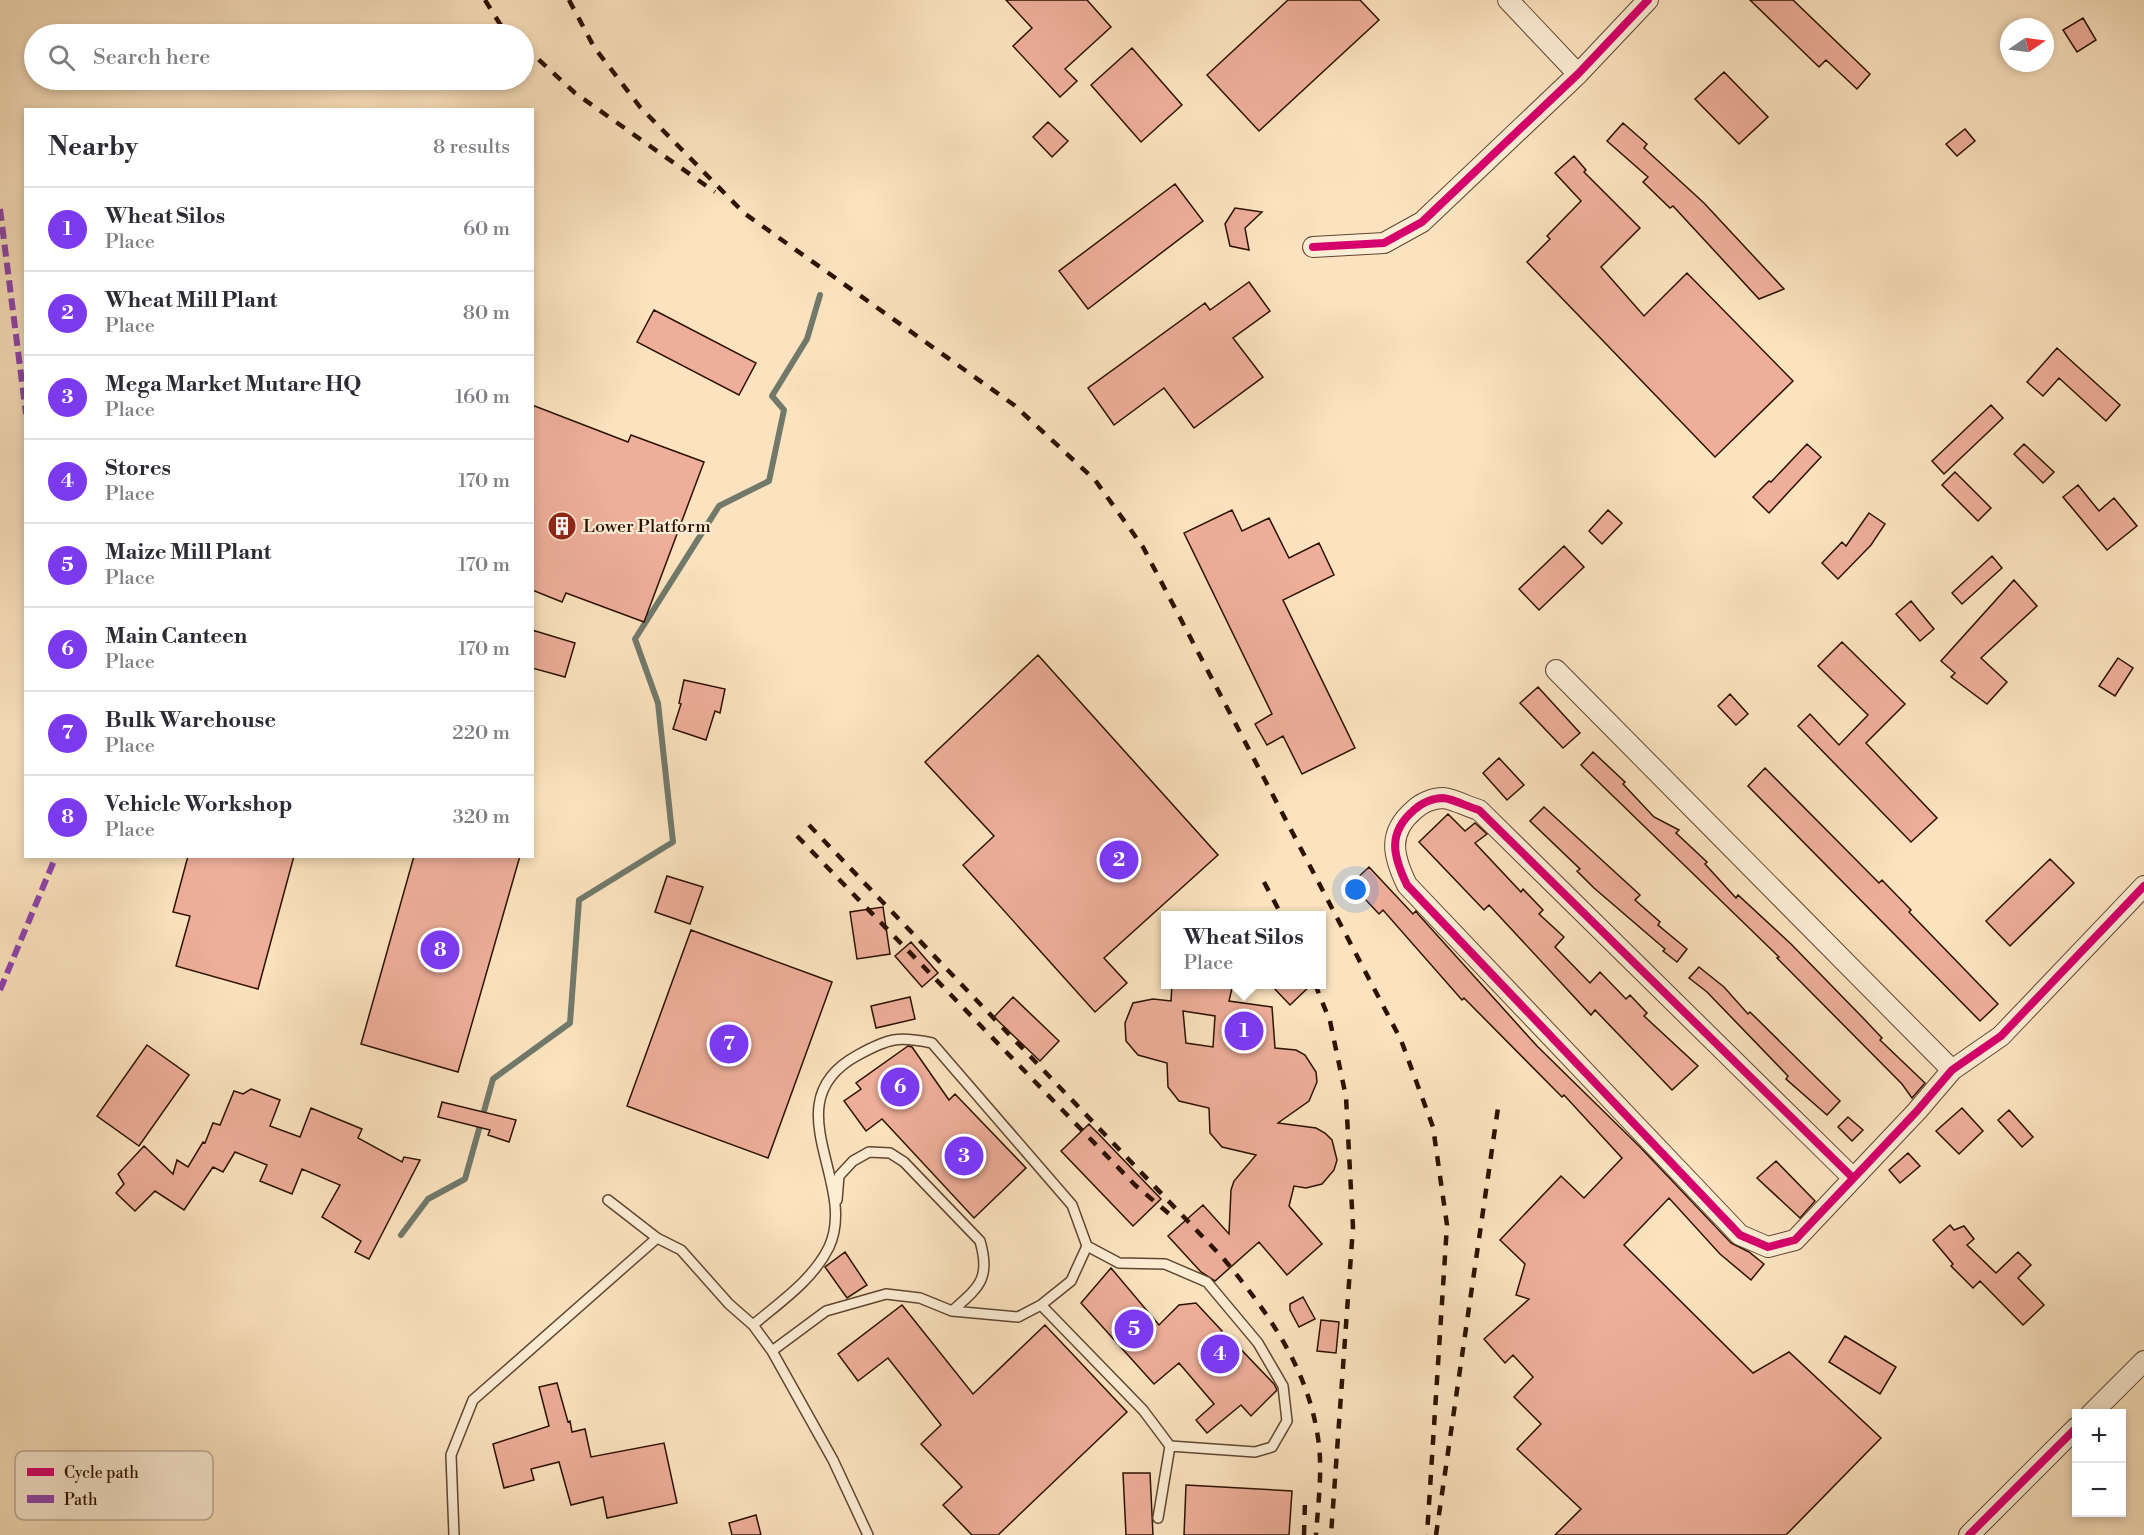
<!DOCTYPE html>
<meta charset="utf-8">
<style>
:root{--surface:#fff;--page:#f7f7f7;--text:#2b2b33;--muted:#7c7c81;--line:#e1e1e2;--accent:#7c3aed}
body{margin:0;font-family:"Libre Bodoni",serif;background:var(--page);color:var(--text)}
.controls{position:absolute;right:18px;bottom:18px;display:grid;overflow:hidden;border-radius:0px;box-shadow:0 3px 9px #0003}
.controls button{width:54px;height:54px;display:grid;place-items:center;padding:0;border:0;border-bottom:2px solid var(--line);background:var(--surface);color:var(--text);font:30px sans-serif}
.compass{position:absolute;left:2000px;top:18px;width:54px;height:54px;border-radius:50%;background:var(--surface);box-shadow:0 3px 9px #0003;rotate:77deg}
.you{position:absolute;left:1356px;top:890px;width:21px;height:21px;margin:-15px;border:4px solid #fff;border-radius:50%;background:#1a73e8;box-shadow:0 0 0 9px #1a73e833}
.badge{display:grid;place-items:center;width:39px;height:39px;border-radius:50%;background:var(--accent);color:#fff;font-size:20px;font-weight:700}
.pin{position:absolute;translate:-50% -50%;border:3px solid #fff;box-shadow:0 2px 6px #0006}
.popup{position:absolute;left:1161px;top:911px;width:165px;height:78px;box-sizing:border-box;display:grid;place-content:center;border-radius:0px;background:var(--surface);filter:drop-shadow(0 2px 4px #0005);font-size:20px;white-space:nowrap;color:var(--muted)}
.popup b{font-size:22px;color:var(--text)}
.popup::after{content:'';position:absolute;left:50%;top:100%;margin-left:-12px;border:12px solid transparent;border-top-color:var(--surface)}
.list{margin:0;padding:0;list-style:none}
h2{display:flex;justify-content:space-between;align-items:center;height:78px;margin:0;padding:0 24px;font-size:26px}
h2 small{font-size:20px;font-weight:400;color:var(--muted)}
.list li{display:grid;grid-template-columns:39px 1fr auto;gap:18px;align-items:center;box-sizing:border-box;height:84px;padding:0 24px;border-top:2px solid var(--line)}
.list b{display:block;font-size:22px;white-space:nowrap}
.list p{margin:0;font-size:20px;white-space:nowrap;color:var(--muted)}
.list em{font-size:20px;font-style:normal;color:var(--muted)}
.icon{flex:none;width:33px;height:33px;fill:none;stroke:currentColor;stroke-width:2;stroke-linecap:round;stroke-linejoin:round}
.map{position:relative;flex:none;width:2144px;height:1535px;overflow:hidden}
.search{position:absolute;background:var(--surface);box-shadow:0 3px 9px #0003;left:24px;top:24px;width:510px;height:66px;display:flex;align-items:center;gap:15px;box-sizing:border-box;padding:0 21px;border-radius:33px;color:var(--muted);font-size:22px}
.panel{position:absolute;background:var(--surface);box-shadow:0 3px 9px #0003;left:24px;top:108px;width:510px;height:750px;border-radius:0px}
.map>svg:first-child{display:block}
.lines{fill:none;stroke-linecap:round;stroke-linejoin:round}
.stream{stroke:#71796b;stroke-width:6}
.building{fill:#eeae9a;stroke:#2d1201;stroke-width:1.5;fill-rule:evenodd}
.lane-casing{stroke:#604630;stroke-width:12}
.street-casing{stroke:#604630;stroke-width:22}
.lane{stroke:#fcedd5;stroke-width:9}
.street{stroke:#fcedd5;stroke-width:20}
.rail{stroke:#2d1201;stroke-width:4.5;stroke-dasharray:10 10;stroke-linecap:butt}
.quiet{stroke:#8e44ad;stroke-width:6;stroke-dasharray:12 6;stroke-linecap:butt}
.cycleway-casing{stroke:#fcedd5;stroke-width:11}
.cycleway{stroke:#d6006c;stroke-width:8}
.labels{text-anchor:middle;stroke-width:4.5;stroke-linejoin:round;paint-order:stroke}
.poi-label{font-size:18px;fill:#2d1201;stroke:#fcedd5;text-anchor:start}
.key{fill:#fcedd5;stroke:#beab95;stroke-width:1.5}
.key-label{font-size:16px;fill:#2d1201}
</style>
<div class="map">
<svg width="2144" height="1535" viewBox="0 0 2144 1535">
<rect width="100%" height="100%" fill="#fbe3bf"/>
<filter id="stains"><feTurbulence type="fractalNoise" baseFrequency=".00333" numOctaves="4"/><feColorMatrix values="0 0 0 0 .2 0 0 0 0 .09 0 0 0 0 .02 0 0 0 .5 -.17"/></filter>
<radialGradient id="worn" r=".72"><stop offset=".6" stop-color="#630" stop-opacity="0"/><stop offset="1" stop-color="#630" stop-opacity=".3"/></radialGradient>
<g class="lines">
<path class="stream" d="M401 1235 428 1199 465 1179 493 1079 570 1023 579 900 673 842 658 703 635 639 719 506 769 481 784 410 772 396 807 339 820 295"/>
</g>
<path class="building" d="M1006 0H1087L1111 27 1065 69 1077 81 1060 97 1013 46 1032 28Z
M1288 0H1360L1379 20 1259 131 1207 75Z
M1750 0H1793L1870 74 1857 89 1826 60 1819 67Z
M2083 18 2096 40 2077 52 2063 30Z
M1132 48 1182 105 1141 142 1091 85Z
M1724 72 1768 117 1739 144 1695 99Z
M1048 122 1068 141 1052 157 1033 137Z
M1623 123 1647 144 1644 148 1704 203 1784 289 1759 299 1673 206 1670 208 1643 182 1648 177 1607 141Z
M1965 129 1975 141 1957 156 1946 144Z
M1574 156 1586 170 1584 172 1640 228 1601 267 1644 316 1687 273 1793 381 1715 457 1527 262 1550 239 1547 236 1581 201 1555 173Z
M1175 184 1203 221 1088 309 1059 271Z
M1235 208 1262 212 1245 228 1249 250 1230 246 1225 224Z
M1249 282 1270 311 1233 338 1263 377 1194 428 1164 388 1114 425 1088 388 1205 303 1210 310Z
M654 310 756 363 739 395 637 342Z
M2057 348 2120 405 2106 421 2059 378 2043 396 2027 382Z
M532 405 628 442 631 435 704 462 644 622 566 593 562 602 532 590Z
M1991 405 2003 418 1944 474 1932 461Z
M1807 444 1821 457 1769 513 1753 497 1769 481 1771 482Z
M2024 444 2054 472 2043 483 2014 454Z
M1955 472 1991 508 1978 521 1942 485Z
M2078 485 2099 511 2114 498 2137 526 2107 550 2063 497Z
M1232 510 1242 531 1269 518 1289 558 1319 543 1334 575 1283 600 1355 748 1302 774 1283 736 1267 745 1255 724 1272 714 1184 533Z
M1608 510 1622 523 1602 544 1589 531Z
M1869 513 1885 524 1871 545 1838 579 1822 563 1842 542 1846 546Z
M1564 546 1584 567 1539 610 1519 589Z
M1992 556 2002 568 1962 604 1952 593Z
M2014 580 2037 606 1981 658 2007 682 1987 704 1951 677 1955 673 1941 661Z
M1911 601 1934 629 1920 641 1896 614Z
M532 630 575 643 565 677 532 668Z
M1842 642 1905 704 1866 743 1937 818 1911 842 1798 726 1810 714 1839 745 1868 715 1818 666Z
M1038 655 1218 855 1104 958 1127 983 1095 1012 963 865 994 836 925 762Z
M2118 658 2133 668 2115 696 2099 686Z
M684 680 725 689 720 713 715 711 706 740 673 729 681 704 679 703Z
M1538 687 1580 733 1563 748 1520 703Z
M1730 694 1748 714 1736 725 1718 706Z
M1593 752 1625 782 1623 784 1654 817 1679 830 1676 833 1707 862 1705 864 1736 898 1738 895 1791 944 1865 1020 1882 1038 1880 1040 1925 1083 1912 1098 1902 1084 1777 958 1779 957 1581 765Z
M1499 758 1524 785 1507 800 1483 773Z
M1765 768 1879 883 1882 880 1911 910 1909 912 1998 1004 1980 1021 1748 786Z
M1544 807 1640 895 1635 900 1660 922 1658 925 1687 949 1677 962 1663 951 1665 949 1594 888 1577 871 1580 869 1530 821Z
M1448 814 1465 831 1475 823 1487 834 1475 843 1521 892 1523 889 1543 910 1539 914 1564 937 1555 947 1590 983 1600 972 1626 999 1630 995 1647 1013 1644 1016 1698 1066 1672 1090 1595 1010 1591 1015 1489 905 1484 910 1419 842Z
M188 856H294L258 989 176 966 190 916 173 912Z
M414 856H520L458 1072 361 1044Z
M2050 859 2074 883 2010 946 1986 921Z
M1369 867 1413 914 1416 911 1418 914 1537 1046 1640 1147 1731 1243 1749 1252 1764 1264 1751 1280 1720 1254 1669 1198 1624 1245 1753 1373 1789 1352 1881 1438 1786 1535H1555L1581 1509 1517 1449 1541 1424 1514 1397 1533 1377 1513 1355 1505 1363 1484 1339 1529 1299 1516 1295 1525 1264 1500 1240 1561 1176 1584 1198 1622 1158 1564 1095 1562 1097 1464 998 1462 1000 1383 910 1379 914 1351 884Z
M667 876 703 887 690 924 655 912Z
M883 907 890 954 857 959 850 912Z
M691 930 832 982 768 1158 627 1106Z
M911 942 938 973 922 987 895 956Z
M1699 967 1724 987 1748 1014 1750 1012 1840 1101 1827 1115 1786 1079 1788 1076 1707 992 1689 978Z
M1172 984H1233L1229 1001 1272 1007 1275 1048 1296 1050 1305 1055 1316 1072 1317 1082 1309 1101 1278 1123 1316 1128 1325 1133 1332 1140 1337 1160 1334 1170 1322 1184 1306 1188 1294 1186 1289 1206 1322 1244 1287 1275 1259 1242 1215 1281 1201 1272 1168 1236 1203 1205 1229 1234 1231 1190 1234 1181 1256 1155 1222 1147 1210 1133 1209 1108 1179 1101 1168 1087 1167 1063 1138 1055 1126 1041 1125 1023 1133 1003 1153 999 1171 1001ZM1183 1011 1215 1016 1213 1047 1186 1043Z
M1270 984H1312L1290 1005Z
M910 997 915 1019 876 1028 871 1006Z
M1013 997 1059 1041 1040 1061 994 1017Z
M147 1045 189 1075 139 1146 97 1116Z
M908 1046 912 1047 949 1100 955 1094 1026 1168 974 1218 882 1119 866 1131 844 1101 861 1089 856 1083Z
M251 1089 280 1100 270 1126 300 1137 311 1108 362 1129 358 1138 402 1162 404 1157 420 1160 369 1259 355 1252 361 1241 322 1217 340 1185 302 1169 292 1194 260 1181 267 1165 235 1152 223 1172 213 1167 184 1210 155 1191 135 1211 116 1193 124 1184 118 1174 144 1146 173 1174 177 1160 188 1167 203 1142 205 1143 213 1123 220 1125 234 1091 243 1094Z
M442 1102 516 1120 509 1142 488 1135 490 1130 438 1117Z
M1962 1108 1983 1131 1959 1154 1936 1131Z
M2009 1110 2033 1137 2022 1147 1998 1120Z
M1848 1117 1863 1130 1852 1141 1838 1127Z
M1089 1124 1161 1199 1133 1226 1061 1151Z
M1908 1153 1920 1166 1900 1183 1889 1170Z
M1776 1161 1815 1201 1800 1218 1757 1178Z
M1950 1225 1954 1230 1964 1226 1974 1239 1967 1245 1996 1273 2018 1252 2031 1265 2018 1278 2044 1305 2023 1325 1980 1281 1973 1288 1951 1266 1953 1264 1933 1240Z
M845 1252 867 1285 847 1298 825 1267Z
M1111 1268 1159 1325 1179 1305 1196 1303 1222 1331 1216 1336 1220 1341 1229 1337 1274 1384 1277 1390 1251 1416 1241 1405 1207 1433 1196 1420 1214 1404 1179 1363 1154 1384 1081 1303Z
M1303 1297 1315 1319 1299 1327 1290 1310V1304Z
M902 1305 973 1394 1045 1325 1127 1412 998 1535H972L943 1505 962 1487 921 1444 941 1425 888 1358 858 1381 838 1354Z
M1321 1320 1339 1322 1336 1353 1317 1351Z
M1845 1336 1896 1367 1880 1394 1829 1362Z
M557 1383 568 1422 570 1421 572 1432 585 1429 591 1457 664 1443 677 1503 607 1518 603 1497 571 1505 559 1462 531 1469 534 1480 504 1488 493 1444 549 1426 539 1387Z
M1123 1473H1150L1153 1535H1126Z
M1186 1485 1292 1491 1289 1535H1184Z
M756 1515 761 1535H732L729 1523Z"/>
<g class="lines">
<g class="lane-casing">
<path id="lane" d="M608 1200 657 1238 681 1250 729 1304 753 1325 772 1351 833 1460 868 1535
M837 1200 839 1176 853 1161 869 1152 890 1153 904 1162 980 1241C991 1279 979 1287 952 1311
M1087 1246 1119 1263 1165 1264 1207 1282 1258 1343 1283 1386 1287 1421 1272 1447 1255 1452 1170 1446
M1041 1305 1143 1410 1170 1446 1158 1518
M753 1325C780 1302 813 1280 829 1247 859 1183 771 1102 858 1055 889 1038 898 1036 932 1043L1072 1205 1087 1246 1071 1281 1041 1305 1018 1317 952 1311 920 1298 886 1294 826 1311 772 1351
M454 1535 451 1455 473 1400 657 1238"/>
</g>
<g class="street-casing">
<path id="street" d="M1508 0 1578 74
M1313 247 1384 243 1422 222 1578 74 1648 0
M1556 670 1952 1070
M1852 1177 1479 810C1468 807 1454 799 1443 798 1433 798 1421 803 1414 810 1387 833 1393 856 1407 885L1740 1235 1768 1247 1795 1240 1917 1111 1952 1070 2001 1036 2144 886
M2091 1414 2144 1361
M1969 1535 2076 1428"/>
</g>
<use href="#lane" class="lane"/>
<use href="#street" class="street"/>
<path class="rail" d="M485 0 500 24 511 34
M569 0 594 47 640 107 744 213 1014 405 1095 480 1143 547 1401 1040 1433 1127 1447 1225 1427 1535
M524 46 575 93 715 192
M809 825 1223 1258C1267 1311 1308 1368 1318 1438 1323 1469 1318 1504 1316 1535
M797 836 1135 1185 1174 1218
M1264 882 1282 916
M1315 984 1330 1021 1346 1097 1353 1227 1331 1535
M1304 1535 1305 1501
M1436 1535 1499 1101"/>
<path class="quiet" d="M0 209 26 414
M0 990 56 856"/>
<g class="cycleway-casing">
<path id="cycleway" d="M1313 247 1384 243 1422 222 1578 74 1648 0
M1852 1177 1479 810C1468 807 1454 799 1443 798 1433 798 1421 803 1414 810 1387 833 1393 856 1407 885L1740 1235 1768 1247 1795 1240 1917 1111 1952 1070 2001 1036 2144 886
M1969 1535 2076 1428"/>
</g>
<use href="#cycleway" class="cycleway"/>
</g>
<defs>
<g id="building-disc" transform="scale(1.5)"><circle r="9.5" fill="#8f2418" stroke="#fcedd5"/><path d="M-4-6H4V6H1V3H-1V6H-4ZM-2.5-4.3h1.7v1.8h-1.7ZM.8-4.3h1.7v1.8H.8ZM-2.5-1h1.7V.8h-1.7ZM.8-1h1.7V.8H.8Z" fill="#fff"/></g>
</defs>
<g fill-rule="evenodd">
<use href="#building-disc" x="562" y="526"/>
</g>
<g class="labels">
<g class="poi-label">
<text x="583" y="532">Lower Platform</text>
</g>
</g>
<rect x="15" y="1451" width="198" height="69" rx="9" class="key"/>
<rect x="27" y="1468" width="27" height="8" fill="#d6006c"/>
<rect x="27" y="1495" width="27" height="8" fill="#8e44ad"/>
<g class="key-label">
<text x="64" y="1478">Cycle path</text>
<text x="64" y="1505">Path</text>
</g>
<rect width="100%" height="100%" filter="url(#stains)"/>
<rect width="100%" height="100%" fill="url(#worn)"/>
</svg>
<div class="controls">
<button>+</button>
<button>−</button>
</div>
<svg class="compass" viewBox="-18 -18 36 36"><path d="M0-13l5 13h-10z" fill="#e53935"/><path d="M0 13l5-13h-10z" fill="#7c7c81"/></svg>
<div class="you"></div>
<div class="pin badge" style="left:1244px;top:1031px">1</div>
<div class="popup"><b>Wheat Silos</b>Place</div>
<div class="pin badge" style="left:1119px;top:860px">2</div>
<div class="pin badge" style="left:964px;top:1156px">3</div>
<div class="pin badge" style="left:1220px;top:1354px">4</div>
<div class="pin badge" style="left:1134px;top:1329px">5</div>
<div class="pin badge" style="left:900px;top:1087px">6</div>
<div class="pin badge" style="left:729px;top:1044px">7</div>
<div class="pin badge" style="left:440px;top:950px">8</div>
<div class="search"><svg class="icon" aria-label="search" viewBox="0 0 24 24"><circle cx="10" cy="10" r="6"/><path d="M15 15l6 6"/></svg>Search here</div>
<section class="panel">
<h2>Nearby<small>8 results</small></h2>
<ul class="list">
<li><span class="badge">1</span><div><b>Wheat Silos</b><p>Place</p></div><em>60 m</em></li>
<li><span class="badge">2</span><div><b>Wheat Mill Plant</b><p>Place</p></div><em>80 m</em></li>
<li><span class="badge">3</span><div><b>Mega Market Mutare HQ</b><p>Place</p></div><em>160 m</em></li>
<li><span class="badge">4</span><div><b>Stores</b><p>Place</p></div><em>170 m</em></li>
<li><span class="badge">5</span><div><b>Maize Mill Plant</b><p>Place</p></div><em>170 m</em></li>
<li><span class="badge">6</span><div><b>Main Canteen</b><p>Place</p></div><em>170 m</em></li>
<li><span class="badge">7</span><div><b>Bulk Warehouse</b><p>Place</p></div><em>220 m</em></li>
<li><span class="badge">8</span><div><b>Vehicle Workshop</b><p>Place</p></div><em>320 m</em></li>
</ul>
</section>
</div>
